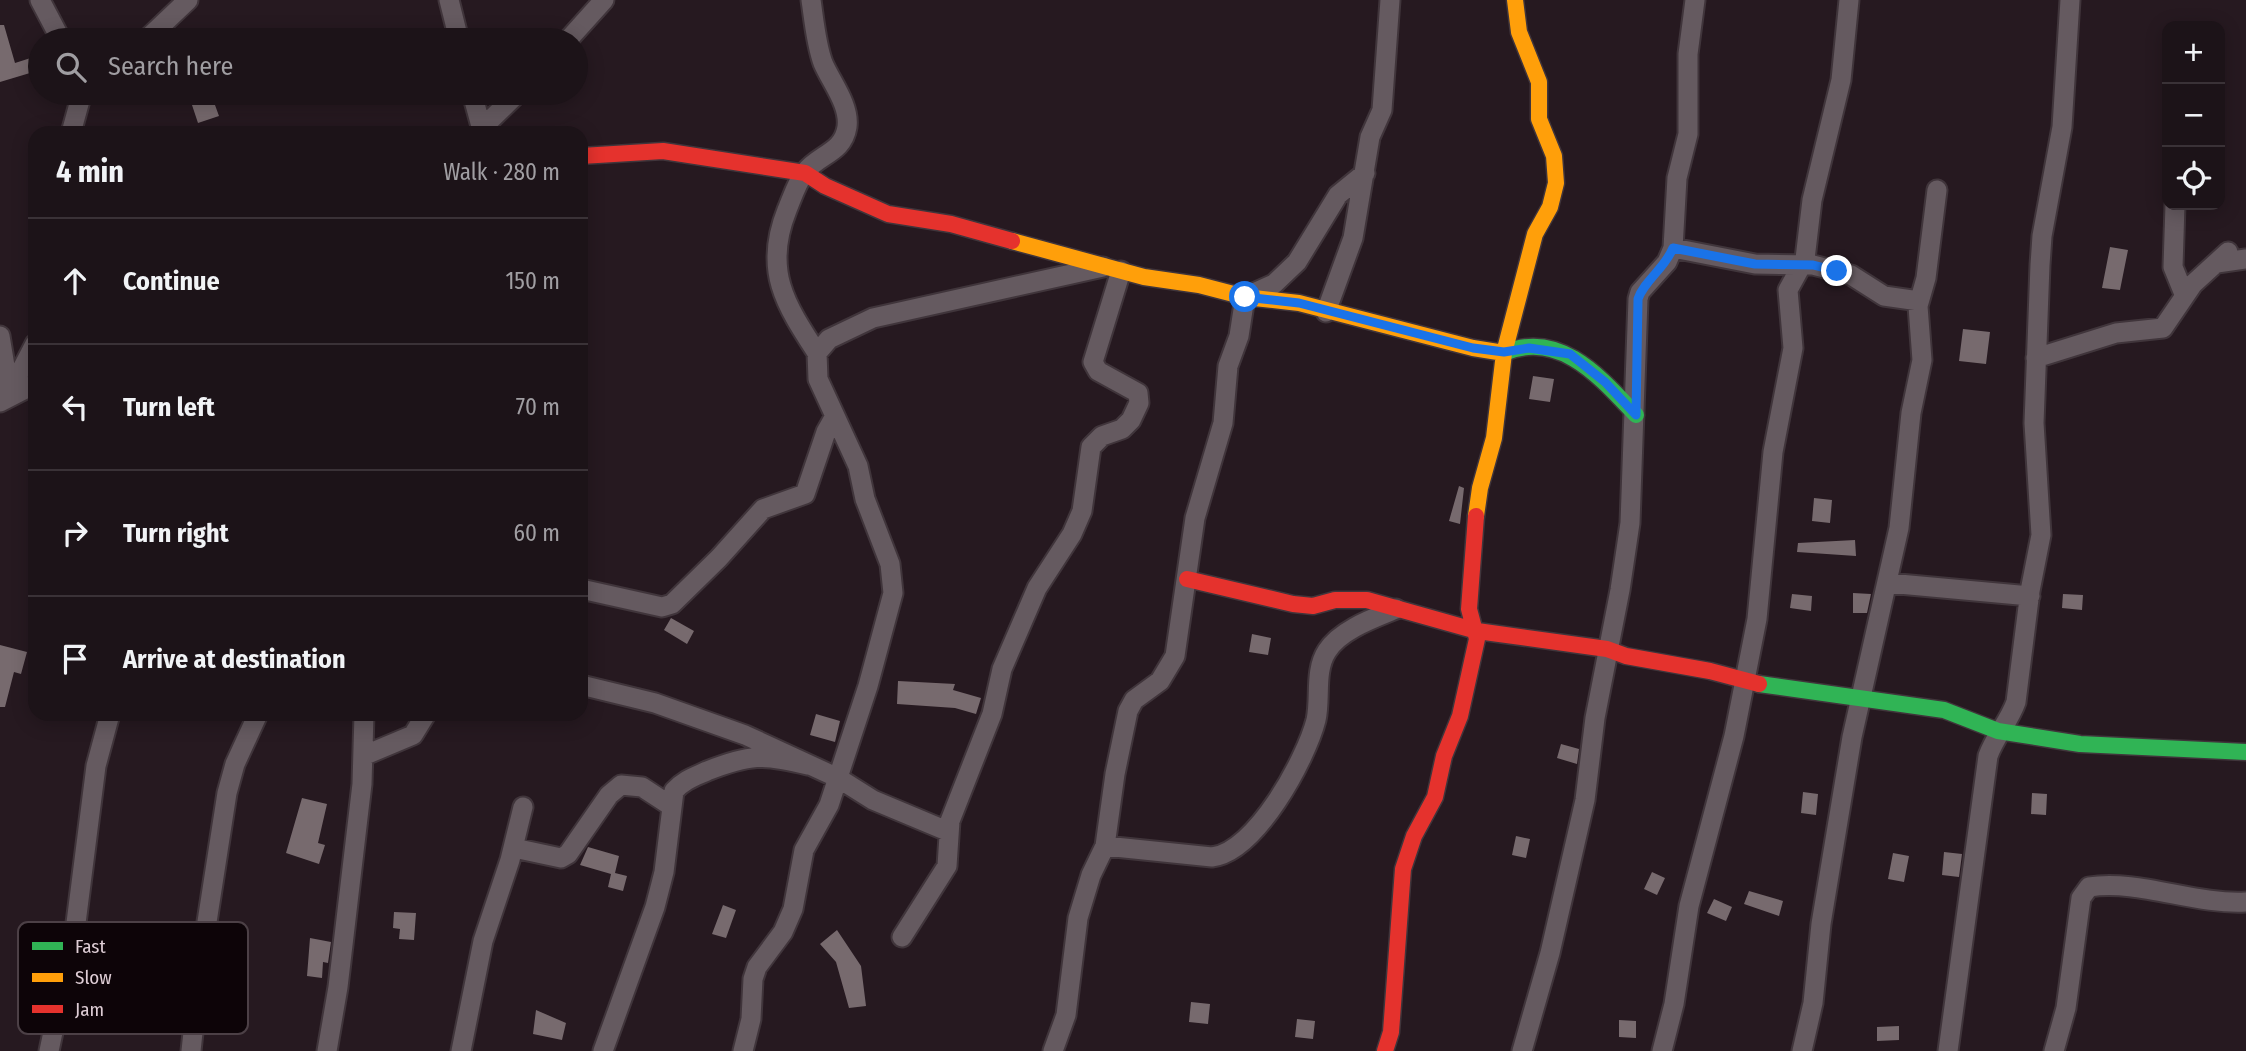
<!DOCTYPE html>
<meta charset="utf-8">
<style>
:root{--surface:#1c1318;--page:#251c21;--text:#f1f3f6;--muted:#a09ea2;--line:#3a3237}
body{margin:0;font-family:"Fira Sans Condensed",sans-serif;background:var(--page);color:var(--text)}
.controls{position:absolute;right:21px;top:21px;display:grid;overflow:hidden;border-radius:14px;box-shadow:0 4px 18px #0003}
.controls button{width:63px;height:63px;display:grid;place-items:center;padding:0;border:0;border-bottom:2px solid var(--line);background:var(--surface);color:var(--text);font:35px sans-serif}
.stop{position:absolute;width:21px;height:21px;margin:-16px;border:5px solid #1a73e8;border-radius:50%;background:#fff}
.stop.end{background:#1a73e8;border-color:#fff;box-shadow:0 2px 7px #0008}
.list{margin:0;padding:0;list-style:none}
h2{display:flex;justify-content:space-between;align-items:center;height:91px;margin:0;padding:0 28px;font-size:30px}
h2 small{font-size:23px;font-weight:400;color:var(--muted)}
.list li{display:grid;grid-template-columns:46px 1fr auto;gap:21px;align-items:center;box-sizing:border-box;height:126px;padding:0 28px;border-top:2px solid var(--line)}
.list b{display:block;font-size:26px;white-space:nowrap}
.list em{font-size:23px;font-style:normal;color:var(--muted)}
.icon{flex:none;width:38px;height:38px;fill:none;stroke:currentColor;stroke-width:2;stroke-linecap:round;stroke-linejoin:round}
.map{position:relative;flex:none;width:2246px;height:1051px;overflow:hidden}
.search{position:absolute;background:var(--surface);box-shadow:0 4px 18px #0003;left:28px;top:28px;width:560px;height:77px;display:flex;align-items:center;gap:18px;box-sizing:border-box;padding:0 24px;border-radius:38px;color:var(--muted);font-size:26px}
.panel{position:absolute;background:var(--surface);box-shadow:0 4px 18px #0003;left:28px;top:126px;width:560px;height:595px;border-radius:21px}
.map>svg:first-child{display:block}
.building{fill:#776a6e}
.lines{fill:none;stroke-linecap:round;stroke-linejoin:round}
.street-casing{stroke:#40353b;stroke-width:23}
.fast-casing{stroke:#40353b;stroke-width:19}
.slow-casing{stroke:#40353b;stroke-width:19}
.jam-casing{stroke:#40353b;stroke-width:19}
.street{stroke:#655a60;stroke-width:19}
.fast{stroke:#30b455;stroke-width:16}
.slow{stroke:#ff9f0a;stroke-width:16}
.jam{stroke:#e5322d;stroke-width:16}
.route{stroke:#1a73e8;stroke-width:9}
.key{fill:#0d0408;stroke:#4c4046;stroke-width:2}
.key-label{font-size:19px;fill:#decdd5}
</style>
<div class="map">
<svg width="2246" height="1051" viewBox="0 0 2246 1051">
<rect width="100%" height="100%" fill="#261920"/>
<path class="building" d="M0 25H4L15 63 40 55V70L0 82Z
M211 94 219 116 198 123 191 102Z
M2110 247 2128 250 2120 290 2102 288Z
M1963 329 1990 332 1986 364 1959 361Z
M1533 376 1554 379 1550 402 1529 399Z
M1459 486 1464 488 1460 524 1449 521Z
M1814 498 1832 500 1830 523 1812 521Z
M1855 540 1856 556 1797 552 1798 543Z
M1853 593 1871 594 1867 613H1853Z
M1792 594 1812 596 1811 611 1790 608Z
M2063 594 2083 595 2082 610 2062 608Z
M671 618 694 631 687 644 664 630Z
M1252 634 1271 638 1268 655 1249 652Z
M0 645 27 652 21 674 14 672 5 707H0Z
M898 681 955 684 953 690 981 698 976 714 955 708 897 704Z
M816 714 840 721 835 742 810 735Z
M1561 744 1579 749 1577 764 1557 758Z
M1803 792 1818 794 1816 815 1801 813Z
M2032 793 2047 794 2046 815 2031 814Z
M302 798 327 804 318 843 325 845 319 864 286 853Z
M1516 836 1530 839 1526 858 1512 855Z
M588 847 619 856 615 873 627 876 623 891 608 887 611 874 580 865Z
M1944 852 1962 854 1959 877 1942 875Z
M1893 853 1909 856 1904 882 1888 879Z
M1652 872 1665 878 1657 895 1644 889Z
M1749 891 1783 901 1779 916 1744 904Z
M1714 899 1732 907 1726 921 1707 913Z
M723 905 736 910 726 938 712 934Z
M394 912 416 913 414 940 399 939 400 929 393 928Z
M837 930 861 966 866 1006 849 1008 836 962 820 944Z
M310 938 331 942 328 963 323 962 322 978 307 976Z
M1191 1002 1210 1004 1208 1024 1189 1022Z
M536 1010 566 1023 562 1040 533 1034Z
M1297 1019 1315 1021 1313 1039 1295 1037Z
M1619 1020 1636 1021V1038L1619 1037Z
M1899 1026V1040L1877 1041V1027Z"/>
<g class="lines">
<g class="street-casing">
<path id="street" d="M40 0 61 40
M449 0 459 40
M811 0C814 20 816 44 823 63 831 82 850 105 847 127 843 153 819 154 805 172 797 182 792 198 787 210 763 270 785 304 817 353
M146 40 188 0
M568 40 604 0
M472 93 482 130
M71 133 82 93
M477 133 518 93
M2175 205 2173 267 2184 294
M1673 248 1755 264 1813 265 1851 275 1884 296 1919 301
M2217 263 2246 259
M1326 312 1353 238 1370 137 1382 110 1390 0
M0 336 7 378 0 397
M2036 358 2116 333 2163 328 2193 284 2228 252
M5 387 22 369 35 344
M0 402 35 384
M1888 583 2030 596
M581 589 662 607 672 604 719 558 763 509 805 494 826 432 835 416
M581 685 655 703 745 735 838 778 873 800 947 831
M363 756 413 735 426 714
M1105 846 1212 857C1256 852 1306 759 1316 720 1321 698 1314 671 1327 651 1340 630 1374 618 1396 609
M514 848 561 858 568 854 609 795 621 785 642 787 671 806
M902 937 947 866 950 821 992 714 1002 669 1037 588 1072 534 1082 511 1091 447 1102 436 1122 429 1131 420 1139 403 1138 393 1098 371 1093 362 1121 271
M49 1051 76 923 96 766 110 714
M191 1051 200 967 227 793 235 764 258 714
M327 1051 338 987 362 784 364 714
M461 1051 483 941 510 860 523 807
M603 1051 655 907 664 872 674 791C684 780 694 777 707 771 750 754 763 754 808 765
M743 1051 751 1019 753 979 757 967 783 932 793 909 804 850 829 805 868 686 893 593 890 564 865 499 858 466 818 379 817 353 829 339 873 318 1103 267
M1053 1051 1066 1015 1078 918 1091 875 1105 846 1115 774 1128 711 1134 700 1160 681 1175 656 1195 518 1223 423 1228 366 1239 336 1245 297 1274 284 1297 262 1338 195 1365 173
M1522 1051 1550 953 1585 800 1595 718 1620 590 1630 523 1638 299 1640 292 1667 262 1673 248 1677 178 1688 134V54L1695 0
M1662 1051 1674 1004 1689 906 1734 736 1757 619 1773 452 1793 348 1788 290 1805 259 1812 200 1841 80 1849 0
M1802 1051 1813 1003 1821 924 1852 737 1899 528 1911 413 1922 360 1918 306 1926 278 1937 190
M1948 1051 1988 756C1995 736 2009 722 2016 702L2030 591 2041 535 2034 423 2040 265 2042 236 2062 127 2070 0
M2054 1051 2066 1008 2081 898 2089 887C2138 879 2195 905 2246 902"/>
</g>
<g class="fast-casing">
<path id="fast" d="M1504 353C1560 329 1601 378 1636 415
M1759 684 1944 710 1998 731 2080 744 2246 752"/>
</g>
<g class="slow-casing">
<path id="slow" d="M1012 241 1144 277 1199 285 1245 297 1299 303 1473 348 1504 353
M1476 516 1480 488 1494 438 1504 353 1535 234 1550 207 1556 183 1554 156 1539 119V82L1519 32 1515 0"/>
</g>
<g class="jam-casing">
<path id="jam" d="M581 156 663 151 805 173 825 186 888 214 951 224 1012 241
M1187 579 1293 604 1313 606 1335 600H1367L1477 631 1607 649 1626 656 1710 671 1759 684
M1385 1051 1391 1032 1403 869 1414 836 1435 797 1444 756 1460 716 1477 639 1469 609 1476 516"/>
</g>
<use href="#street" class="street"/>
<use href="#fast" class="fast"/>
<use href="#slow" class="slow"/>
<use href="#jam" class="jam"/>
</g>
<g class="lines">
<path class="route" d="M1245 297 1299 303 1473 348 1504 352 1529 348 1570 354 1605 382 1636 415 1638 299C1644 281 1665 268 1673 248L1755 264 1813 265 1837 271"/>
</g>
<rect x="18" y="922" width="230" height="112" rx="10" class="key"/>
<rect x="32" y="942" width="31" height="8" fill="#30b455"/>
<rect x="32" y="973" width="31" height="9" fill="#ff9f0a"/>
<rect x="32" y="1005" width="31" height="8" fill="#e5322d"/>
<g class="key-label">
<text x="75" y="953">Fast</text>
<text x="75" y="984">Slow</text>
<text x="75" y="1016">Jam</text>
</g>
</svg>
<div class="controls">
<button>+</button>
<button>−</button>
<button><svg class="icon" aria-label="locate" viewBox="0 0 24 24"><circle cx="12" cy="12" r="6"/><path d="M12 2v4M12 18v4M2 12h4M18 12h4"/></svg></button>
</div>
<div class="stop" style="left:1245px;top:297px"></div>
<div class="stop end" style="left:1837px;top:271px"></div>
<div class="search"><svg class="icon" aria-label="search" viewBox="0 0 24 24"><circle cx="10" cy="10" r="6"/><path d="M15 15l6 6"/></svg>Search here</div>
<section class="panel">
<h2>4 min<small>Walk · 280 m</small></h2>
<ul class="list">
<li><svg class="icon" aria-label="ahead" viewBox="0 0 24 24"><path d="M12 20V5M6 11l6-6 6 6"/></svg><div><b>Continue</b></div><em>150 m</em></li>
<li><svg class="icon" aria-label="left" viewBox="0 0 24 24"><path d="M17 20v-9H6M10 6l-5 5 5 5"/></svg><div><b>Turn left</b></div><em>70 m</em></li>
<li><svg class="icon" aria-label="right" viewBox="0 0 24 24"><path d="M7 20v-9h11M14 6l5 5-5 5"/></svg><div><b>Turn right</b></div><em>60 m</em></li>
<li><svg class="icon" aria-label="arrive" viewBox="0 0 24 24"><path d="M6 21V4h12l-3 4 3 4H6"/></svg><div><b>Arrive at destination</b></div></li>
</ul>
</section>
</div>
